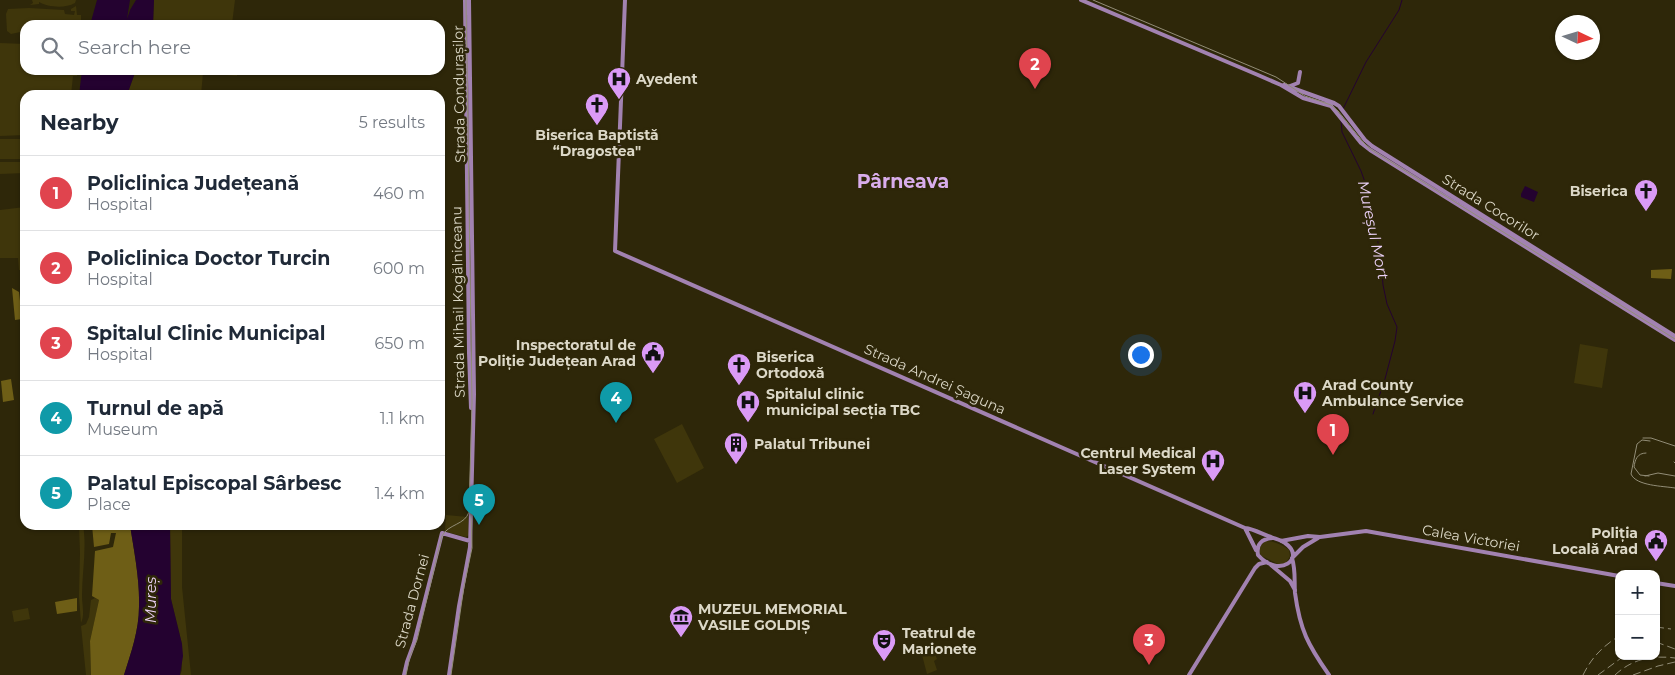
<!DOCTYPE html>
<meta charset="utf-8">
<style>
:root{--surface:#fff;--page:#f6f6f7;--text:#1f2937;--muted:#747a83;--line:#e0e1e3;--accent:#1a73e8}
body{margin:0;font-family:Montserrat,sans-serif;background:var(--page);color:var(--text)}
.controls{position:absolute;right:15px;bottom:15px;display:grid;overflow:hidden;border-radius:10px;box-shadow:0 1px 4px #0004}
.controls button{width:45px;height:45px;display:grid;place-items:center;padding:0;border:0;border-bottom:1px solid var(--line);background:var(--surface);color:var(--text);font:25px sans-serif}
.compass{position:absolute;left:1555px;top:15px;width:45px;height:45px;border-radius:50%;background:var(--surface);box-shadow:0 1px 4px #0004;rotate:94deg}
.you{position:absolute;left:1140px;top:354px;width:18px;height:18px;margin:-12px;border:4px solid #fff;border-radius:50%;background:#1a73e8;box-shadow:0 0 0 8px #1a73e833}
.badge{display:grid;place-items:center;width:32px;height:32px;border-radius:50%;background:var(--accent);color:#fff;font-size:16px;font-weight:700}
.pin{position:absolute;translate:-50% -41px;filter:drop-shadow(0 1px 2px #0008)}
.pin::after{content:'';position:absolute;top:26px;width:18px;height:15px;background:inherit;clip-path:polygon(0 0,100% 0,50% 100%)}
.list{margin:0;padding:0;list-style:none}
h2{display:flex;justify-content:space-between;align-items:center;height:65px;margin:0;padding:0 20px;font-size:21px}
h2 small{font-size:16px;font-weight:400;color:var(--muted)}
.list li{display:grid;grid-template-columns:32px 1fr auto;gap:15px;align-items:center;box-sizing:border-box;height:75px;padding:0 20px;border-top:1px solid var(--line)}
.list b{display:block;font-size:19px;white-space:nowrap}
.list p{margin:0;font-size:16px;white-space:nowrap;color:var(--muted)}
.list em{font-size:16px;font-style:normal;color:var(--muted)}
.icon{flex:none;width:28px;height:28px;fill:none;stroke:currentColor;stroke-width:2;stroke-linecap:round;stroke-linejoin:round}
.map{position:relative;flex:none;width:1675px;height:675px;overflow:hidden}
.search{position:absolute;background:var(--surface);box-shadow:0 1px 4px #0004;left:20px;top:20px;width:425px;height:55px;display:flex;align-items:center;gap:12px;box-sizing:border-box;padding:0 18px;border-radius:15px;color:var(--muted);font-size:19px}
.panel{position:absolute;background:var(--surface);box-shadow:0 1px 4px #0004;left:20px;top:90px;width:425px;height:440px;border-radius:15px}
.map>svg:first-child{display:block}
.green{fill:#3f360b}
.forest{fill:#6e5e16}
.water{fill:#240230}
.lines{fill:none;stroke-linecap:round;stroke-linejoin:round}
.stream{stroke:#240230;stroke-width:1}
.secondary{stroke:#a282b1;stroke-width:4}
.tram{stroke:#928d77;stroke-width:1}
.rail{stroke:#928d77;stroke-width:1;stroke-dasharray:8 4;stroke-linecap:butt}
.labels{text-anchor:middle;stroke-width:5;stroke-linejoin:round;paint-order:stroke}
.poi-label{font-size:14px;font-weight:bold;fill:#dcd8c7;stroke:#2e2709;text-anchor:start}
.street-label{font-size:14px;fill:#dcd8c7;stroke:#2e2709}
.water-label{font-size:15px;font-style:italic;fill:#ebd1f7;stroke:#2e2709}
.district-label{font-size:19px;font-weight:bold;fill:#d9adec;stroke:#2e2709}
</style>
<div class="map">
<svg width="1675" height="675" viewBox="0 0 1675 675">
<rect width="100%" height="100%" fill="#2e2709"/>
<path class="green" d="M32 0H76L75 3C64 9 48 7 39 2V4L30 5 33 3Z
M154 0H246H235L232 24 240 25H153Z
M76 6 77 15H81V25H25V31L11 34 7 31 6 14 8 9 29 8 64 10 65 14 74 15 75 11H71V9Z
M0 43 25 44V70H78L77 76H73L71 95H25V135L0 136Z
M136 70H238L237 76 203 73 201 95H127Z
M0 139H25V159H0Z
M0 162H25V173L0 174Z
M25 207V264L23 270H19L18 258H0V210Z
M1580 344 1608 349 1602 388 1574 383Z
M682 424 704 468 677 483 654 439Z
M446 515 468 517 469 535 466 537 447 532 445 530Z
M79 525H83C87 548 82 572 82 596 82 605 85 614 81 623L79 597 80 553Z
M170 525H182V587L191 675H180L182 670V644L171 599Z
M1266 541C1273 541 1283 545 1289 550L1290 556 1286 563 1280 565 1262 556C1257 550 1260 545 1266 541Z
M95 598 99 600 90 641 91 675H86L81 626 86 624 89 617 91 600Z
M28 608 30 619 14 622 12 611Z
M933 650 937 659 934 661 937 670 927 674 922 655Z"/>
<path class="forest" d="M1672 269 1671 279 1651 278V270Z
M12 288 19 292 22 319 15 320Z
M11 379 14 400 3 402 1 381Z
M92 525H130C134 551 140 580 139 607 139 630 131 653 124 675H91L90 641 99 600 92 596 95 551 113 547 116 533H111L109 544 94 547Z
M77 598V611L57 614 55 602Z"/>
<path class="water" d="M97 0H130L127 19 130 10 136 0H154L153 25H90Z
M82 70H136L127 95H79Z
M1525 186 1538 192 1534 202 1521 197V194Z
M130 525H170L171 599 182 644 183 656 180 675H124C131 653 139 630 139 607 140 580 134 551 130 525Z"/>
<g class="lines">
<path class="stream" d="M1343 109 1366 62 1399 10 1402 0
M1341 120 1342 132 1361 171 1366 185 1381 257 1383 285 1387 304 1397 327 1395 341 1385 379 1373 414"/>
<path class="secondary" d="M465 0 469 353 471 408
M625 0 615 251 1245 528C1254 529 1262 534 1271 537 1276 539 1281 540 1285 543 1307 558 1279 579 1258 555 1256 544 1262 539 1272 538
M1081 0 1258 75 1281 85 1303 98 1331 106 1361 143 1370 150 1675 340
M1284 85 1334 103 1339 106 1365 140 1372 146 1675 336
M1290 86 1298 83 1300 72
M1245 528 1256 550
M1281 541 1308 536 1320 537 1366 531 1619 576
M1293 557 1303 547 1318 538
M1292 558C1296 571 1294 581 1295 593 1300 630 1308 645 1329 675
M1271 565 1290 581 1295 590
M1656 583 1675 586
M404 675 407 662 414 643 442 533 470 541
M449 675 459 606 470 547 474 394 469 0
M1189 675 1255 568 1259 564 1267 562"/>
<path class="tram" d="M1093 0 1276 77 1305 96 1331 105 1338 111 1363 142 1370 149 1675 339
M1643 438H1651L1675 446
M1650 441 1642 440 1637 444 1631 474C1636 486 1663 486 1675 488
M1646 453C1637 453 1635 460 1634 467L1640 475 1649 476
M1674 462 1675 463
M1645 476 1658 473 1675 476
M406 675 410 656 417 640 442 536C448 524 465 525 469 512L472 402 466 0
M451 675 464 586 472 548 471 510"/>
<path class="rail" d="M1656 627 1671 629
M1656 642 1675 649
M1583 675C1592 657 1602 647 1619 636
M1598 675 1624 656
M1615 675C1632 659 1652 655 1675 658
M1633 675 1658 666 1675 662"/>
</g>
<defs>
<g id="hospital-pin" transform="scale(1.25)"><path d="M0 17L-7.5 6A9.5 9.5 0 1 1 7.5 6Z" fill="#da9af6" stroke="#2e2709"/><path d="M-5-5h3v3.5h4V-5h3V5h-3V1.5h-4V5h-3Z" fill="#111"/></g>
<g id="church-pin" transform="scale(1.25)"><path d="M0 17L-7.5 6A9.5 9.5 0 1 1 7.5 6Z" fill="#da9af6" stroke="#2e2709"/><path d="M-1.2-6h2.4v3.5h3.3v2.4h-3.3V6h-2.4V-.1h-3.3v-2.4h3.3Z" fill="#111"/></g>
<g id="civic-pin" transform="scale(1.25)"><path d="M0 17L-7.5 6A9.5 9.5 0 1 1 7.5 6Z" fill="#da9af6" stroke="#2e2709"/><path d="M-.6-6.5H3V-4.5H.6V-3L4-1V1h2V6H-6V1h2V-1L-.6-3ZM-1.2 2.5V6h2.4V2.5Z" fill="#111"/></g>
<g id="building-pin" transform="scale(1.25)"><path d="M0 17L-7.5 6A9.5 9.5 0 1 1 7.5 6Z" fill="#da9af6" stroke="#2e2709"/><path d="M-4-6H4V6H1V3H-1V6H-4ZM-2.5-4.3h1.7v1.8h-1.7ZM.8-4.3h1.7v1.8H.8ZM-2.5-1h1.7V.8h-1.7ZM.8-1h1.7V.8H.8Z" fill="#111"/></g>
<g id="museum-pin" transform="scale(1.25)"><path d="M0 17L-7.5 6A9.5 9.5 0 1 1 7.5 6Z" fill="#da9af6" stroke="#2e2709"/><path d="M0-6L6-3V-2H-6V-3ZM-5-1h2V3h-2ZM-1-1h2V3h-2ZM3-1h2V3H3ZM-6 4H6V6H-6Z" fill="#111"/></g>
<g id="theatre-pin" transform="scale(1.25)"><path d="M0 17L-7.5 6A9.5 9.5 0 1 1 7.5 6Z" fill="#da9af6" stroke="#2e2709"/><path d="M-5-5.5Q0-4 5-5.5V0Q5 5 0 6Q-5 5-5 0ZM-3.3-2.5H-1v1.5H-3.3ZM1-2.5H3.3v1.5H1ZM-2.8 1Q0 5.5 2.8 1Z" fill="#111"/></g>
</defs>
<g fill-rule="evenodd">
<use href="#hospital-pin" x="619" y="79"/>
<use href="#church-pin" x="597" y="105"/>
<use href="#church-pin" x="1646" y="191"/>
<use href="#civic-pin" x="653" y="353"/>
<use href="#church-pin" x="739" y="365"/>
<use href="#hospital-pin" x="1305" y="393"/>
<use href="#hospital-pin" x="748" y="402"/>
<use href="#building-pin" x="736" y="444"/>
<use href="#hospital-pin" x="1213" y="461"/>
<use href="#civic-pin" x="1656" y="541"/>
<use href="#museum-pin" x="681" y="617"/>
<use href="#theatre-pin" x="884" y="641"/>
</g>
<g class="labels">
<g class="poi-label">
<text x="636" y="84">Ayedent</text>
<text x="597" y="140" text-anchor="middle">Biserica Baptistă<tspan x="597" dy="16">“Dragostea"</tspan></text>
<text x="1628" y="196" text-anchor="end">Biserica</text>
<text x="636" y="350" text-anchor="end">Inspectoratul de<tspan x="636" dy="16">Poliție Județean Arad</tspan></text>
<text x="756" y="362">Biserica<tspan x="756" dy="16">Ortodoxă</tspan></text>
<text x="1322" y="390">Arad County<tspan x="1322" dy="16">Ambulance Service</tspan></text>
<text x="766" y="399">Spitalul clinic<tspan x="766" dy="16">municipal secția TBC</tspan></text>
<text x="754" y="449">Palatul Tribunei</text>
<text x="1196" y="458" text-anchor="end">Centrul Medical<tspan x="1196" dy="16">Laser System</tspan></text>
<text x="1638" y="538" text-anchor="end">Poliția<tspan x="1638" dy="16">Locală Arad</tspan></text>
<text x="698" y="614">MUZEUL MEMORIAL<tspan x="698" dy="16">VASILE GOLDIȘ</tspan></text>
<text x="902" y="638">Teatrul de<tspan x="902" dy="16">Marionete</tspan></text>
</g>
<g class="street-label">
<text transform="translate(459 94) rotate(-91)" y="5">Strada Condurașilor</text>
<text transform="translate(1491 207) rotate(32)" y="5">Strada Cocorilor</text>
<text transform="translate(458 302) rotate(-91)" y="5">Strada Mihail Kogălniceanu</text>
<text transform="translate(935 379) rotate(24)" y="5">Strada Andrei Șaguna</text>
<text transform="translate(1471 538) rotate(10)" y="5">Calea Victoriei</text>
<text transform="translate(412 601) rotate(-75)" y="5">Strada Dornei</text>
</g>
<g class="water-label">
<text transform="translate(1373 230) rotate(78)" y="5">Mureșul Mort</text>
<text transform="translate(151 600) rotate(-90)" y="5">Mureș</text>
</g>
<g class="district-label">
<text x="903" y="188">Pârneava</text>
</g>
</g>
</svg>
<div class="controls">
<button>+</button>
<button>−</button>
</div>
<svg class="compass" viewBox="-18 -18 36 36"><path d="M0-13l5 13h-10z" fill="#e53935"/><path d="M0 13l5-13h-10z" fill="#747a83"/></svg>
<div class="you"></div>
<div class="pin badge" style="left:1333px;top:455px;background:#e0444e">1</div>
<div class="pin badge" style="left:1035px;top:89px;background:#e0444e">2</div>
<div class="pin badge" style="left:1149px;top:665px;background:#e0444e">3</div>
<div class="pin badge" style="left:616px;top:423px;background:#0f9aa8">4</div>
<div class="pin badge" style="left:479px;top:525px;background:#0f9aa8">5</div>
<div class="search"><svg class="icon" aria-label="search" viewBox="0 0 24 24"><circle cx="10" cy="10" r="6"/><path d="M15 15l6 6"/></svg>Search here</div>
<section class="panel">
<h2>Nearby<small>5 results</small></h2>
<ul class="list">
<li><span class="badge" style="background:#e0444e">1</span><div><b>Policlinica Județeană</b><p>Hospital</p></div><em>460 m</em></li>
<li><span class="badge" style="background:#e0444e">2</span><div><b>Policlinica Doctor Turcin</b><p>Hospital</p></div><em>600 m</em></li>
<li><span class="badge" style="background:#e0444e">3</span><div><b>Spitalul Clinic Municipal</b><p>Hospital</p></div><em>650 m</em></li>
<li><span class="badge" style="background:#0f9aa8">4</span><div><b>Turnul de apă</b><p>Museum</p></div><em>1.1 km</em></li>
<li><span class="badge" style="background:#0f9aa8">5</span><div><b>Palatul Episcopal Sârbesc</b><p>Place</p></div><em>1.4 km</em></li>
</ul>
</section>
</div>
